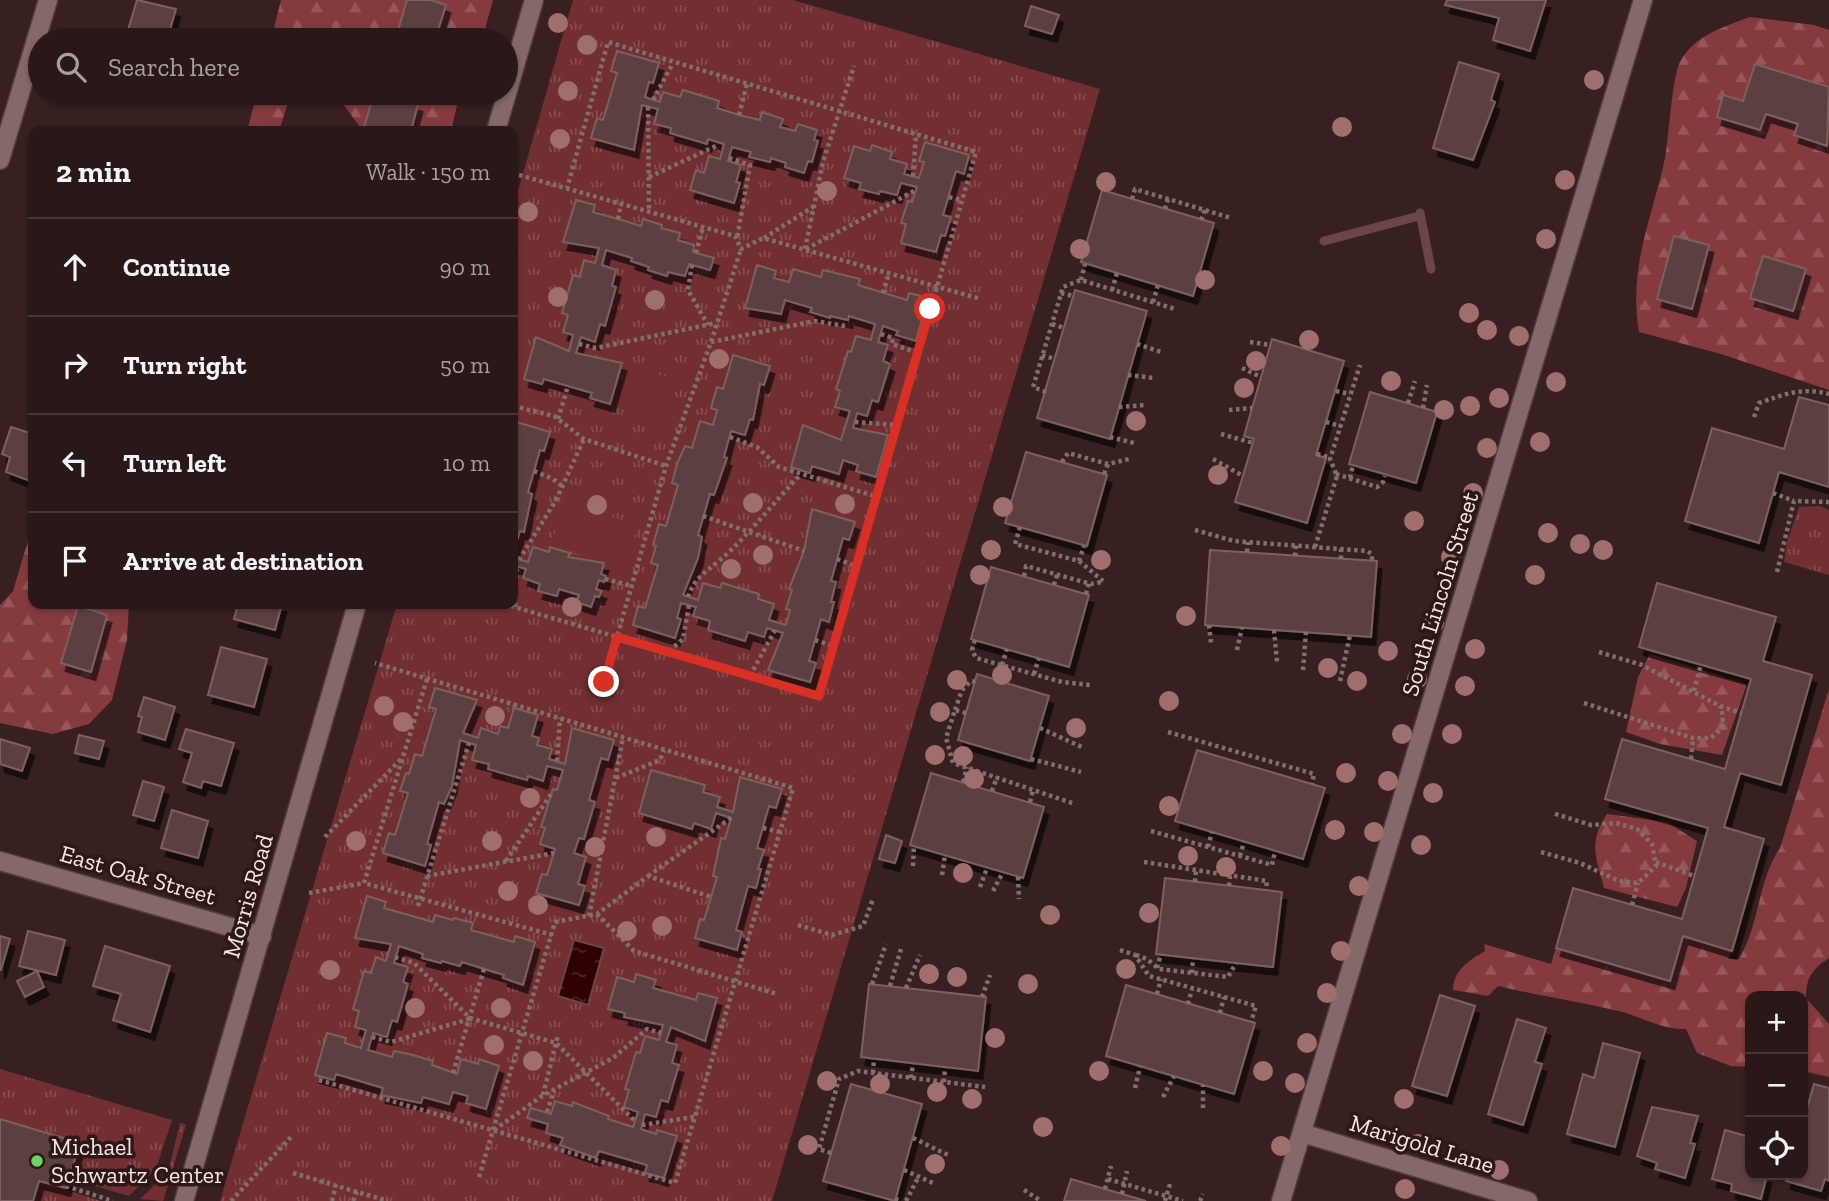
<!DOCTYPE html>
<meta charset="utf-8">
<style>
:root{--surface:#2a1818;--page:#362525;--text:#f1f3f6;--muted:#a5a0a2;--line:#463737}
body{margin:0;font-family:"Zilla Slab",serif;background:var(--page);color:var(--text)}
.controls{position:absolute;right:21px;bottom:21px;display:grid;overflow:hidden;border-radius:14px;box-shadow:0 2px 5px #0004}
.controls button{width:63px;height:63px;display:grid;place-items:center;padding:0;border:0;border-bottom:2px solid var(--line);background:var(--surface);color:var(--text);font:35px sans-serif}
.stop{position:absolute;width:21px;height:21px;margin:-16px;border:5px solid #d93025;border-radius:50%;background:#fff}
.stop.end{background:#d93025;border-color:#fff;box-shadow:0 2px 7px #0008}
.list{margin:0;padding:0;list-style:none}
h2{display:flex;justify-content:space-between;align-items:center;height:91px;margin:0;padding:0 28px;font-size:30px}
h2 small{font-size:23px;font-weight:400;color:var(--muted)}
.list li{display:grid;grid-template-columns:46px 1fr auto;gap:21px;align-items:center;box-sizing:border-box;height:98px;padding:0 28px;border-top:2px solid var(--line)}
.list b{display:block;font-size:26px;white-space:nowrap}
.list em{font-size:23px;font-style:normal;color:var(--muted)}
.icon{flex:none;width:38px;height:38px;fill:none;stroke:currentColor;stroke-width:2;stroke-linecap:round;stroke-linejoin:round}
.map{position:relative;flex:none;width:1829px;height:1201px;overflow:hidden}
.search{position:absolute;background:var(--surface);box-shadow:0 2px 5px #0004;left:28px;top:28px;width:490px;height:77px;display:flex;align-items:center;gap:18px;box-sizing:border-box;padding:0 24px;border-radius:38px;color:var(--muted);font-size:26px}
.panel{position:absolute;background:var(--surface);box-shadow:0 2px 5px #0004;left:28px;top:126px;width:490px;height:483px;border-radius:14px}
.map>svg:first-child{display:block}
.grass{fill:url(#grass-tufts)}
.forest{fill:url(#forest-firs)}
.pitch{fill:#722f32}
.water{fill:url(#water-ripples);stroke:#6b4547;stroke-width:2}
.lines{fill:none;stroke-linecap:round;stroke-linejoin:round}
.stream{stroke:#6b4547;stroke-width:9}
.building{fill:#5b4141;stroke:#7c605f;stroke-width:2;filter:url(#shadow)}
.minor-casing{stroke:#523e3e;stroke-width:21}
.path{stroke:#836e6e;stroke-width:4.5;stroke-dasharray:3.5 3.5;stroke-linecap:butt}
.minor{stroke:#856868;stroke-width:18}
.tree{fill:#9f6f6f}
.route{stroke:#d93025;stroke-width:9}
.poi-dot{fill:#6ed360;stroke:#2e1717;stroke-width:2.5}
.labels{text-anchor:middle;stroke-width:7;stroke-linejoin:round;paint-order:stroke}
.street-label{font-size:24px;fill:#f6e5e4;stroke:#2e1717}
.poi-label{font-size:24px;fill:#f6e5e4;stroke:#2e1717;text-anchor:start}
</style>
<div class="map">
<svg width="1829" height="1201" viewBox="0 0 1829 1201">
<defs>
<pattern id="grass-tufts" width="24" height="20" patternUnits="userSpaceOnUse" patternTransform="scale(1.75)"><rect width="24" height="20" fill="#722f32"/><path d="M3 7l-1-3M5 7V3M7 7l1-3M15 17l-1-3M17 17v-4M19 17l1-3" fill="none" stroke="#874d50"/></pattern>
<pattern id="forest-firs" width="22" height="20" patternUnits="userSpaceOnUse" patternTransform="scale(1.75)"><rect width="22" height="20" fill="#853b3e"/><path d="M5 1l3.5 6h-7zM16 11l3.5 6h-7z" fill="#97575a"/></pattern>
<pattern id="water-ripples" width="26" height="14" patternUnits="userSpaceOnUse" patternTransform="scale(1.75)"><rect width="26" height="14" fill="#2f0004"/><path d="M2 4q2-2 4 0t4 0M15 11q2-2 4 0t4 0" fill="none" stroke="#4e2528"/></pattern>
<filter id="shadow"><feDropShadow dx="4.5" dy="8" stdDeviation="0" flood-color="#0009"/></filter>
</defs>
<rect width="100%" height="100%" fill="#382020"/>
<path class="grass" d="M573 0H793L1100 89 772 1201H220L397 604H513V208Z
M1820 506 1829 510V575L1784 562 1787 542 1799 507Z
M0 1069 172 1120 156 1169 129 1196 68 1178 0 1119Z
M180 1123 186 1125 163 1201 140 1199 168 1172Z
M39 1181 101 1201H33Z"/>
<path class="forest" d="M281 0H493L482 40H271Z
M1750 17 1814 25 1829 30V390L1721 354 1639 332C1628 267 1652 219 1665 158 1669 137 1672 77 1680 62 1694 35 1724 27 1750 17Z
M257 93H291L279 131H247Z
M335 93H460L451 131H363Z
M33 524V604H129L127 640 112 700 89 724 53 734 0 723V605L13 591Z
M1650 654 1747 684 1722 755 1660 744 1626 732 1638 677Z
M1829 689V958C1812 969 1806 978 1806 998L1829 1024V1077L1803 1071V996H1750V1067L1731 1066 1697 1053 1686 1029C1660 1030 1640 1015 1614 1010 1575 1001 1536 995 1498 986L1488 996 1453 990C1454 969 1469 961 1485 951L1484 944 1551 964 1556 948 1669 981 1683 936 1732 951 1728 959H1739C1760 924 1758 879 1780 848Z
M1607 814 1667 822 1697 841 1686 888 1677 907 1604 888C1596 857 1588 843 1607 814Z"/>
<path class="pitch" d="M636 368 676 380 664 420 624 408Z
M565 502 638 525 624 568 551 545Z"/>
<path class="water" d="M574 940 604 948 588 1005 558 996Z"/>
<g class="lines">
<path class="stream" d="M1420 213 1431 269
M1324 241 1419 216"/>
</g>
<path class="building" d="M137 0 176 9 167 40H125Z
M407 0H431L446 5 435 40H418L397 34Z
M1447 0H1546L1530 51 1493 40 1499 18 1445 5Z
M1031 6 1059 15 1052 34 1025 26Z
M617 51 659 63 653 83 649 82 645 97 660 102 663 92 680 97 683 90 719 101 717 108 739 115 760 120 762 112 783 119 780 127 795 131 798 124 817 130 814 140 818 141 812 162 808 161 804 173 785 167 786 163 771 158 770 162 749 157 751 152 732 147 728 161 741 165 736 182 740 183 734 203 690 190 696 170 704 173 709 156 720 159 724 144 708 139 707 144 670 133 671 128 654 124 658 109 642 105 634 150 591 138 597 118 603 120 617 73 611 71Z
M1459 62 1499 74 1491 100 1495 102 1473 160 1433 148Z
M1755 64 1829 87 1827 146 1794 135 1798 124 1766 114 1760 130 1717 117 1723 95 1743 101Z
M374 93H400L398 98 418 104 411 131H363Z
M925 142 969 155 964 174 956 171 943 215 951 217 945 236 941 235 936 252 901 243 906 224 901 223 908 201 912 202 917 187 901 183 897 195 880 191 879 194 859 189 861 183 844 178 854 146 870 151 872 145 892 152 890 159 907 164 904 174 919 178 924 162 919 161Z
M1102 190 1214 223 1193 296 1081 262Z
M576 200 595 205 593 212 618 219 641 226 643 219 662 225 661 228 680 233 678 240 694 245 693 252 714 258 710 270 689 264 685 276 668 272 667 276 648 270 649 267 631 261 632 258 606 250 602 265 616 270 612 286 616 287 605 326 600 324 595 342 581 337 576 353 622 363 610 404 590 398 592 393 544 379 542 384 524 379 536 337 569 351 573 335 563 332 568 315 562 313 573 275 580 277 584 260 595 263 599 248 563 242Z
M1674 236 1709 245 1692 309 1657 299Z
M1763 256 1806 269 1793 311 1750 298Z
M757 265 776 271 774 278 789 282 793 269 821 277 823 270 860 279 858 285 907 300 909 293 928 298 916 341 896 335 898 331 883 326 878 342 888 345 883 361 890 364 878 402 872 400 867 416 857 413 853 428 888 435 876 477 856 471 858 465 843 460 839 474 812 466 810 473 791 467 803 425 841 440 850 411 835 407 840 391 836 389 848 351 851 352 856 336 871 340 875 324 849 316 848 320 830 316V318L810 312 812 308 785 300 781 314 745 308Z
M1075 290 1147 311 1110 439 1037 418Z
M1272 339 1344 361 1316 455 1326 458 1307 523 1235 502 1254 439 1244 436Z
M733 355 770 366 764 385 760 384 753 420 750 419 745 435 731 431 724 457 727 458 714 495 710 494 698 535 702 537 698 558 683 595 698 600 703 583 720 588 722 583 759 594 758 599 774 604 769 620 786 625 790 610 786 609 792 590 789 589 804 551 812 509 855 522 849 540 843 538 831 581 836 582 831 602H834L829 622 821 619 809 661 816 663 810 682 768 670 783 633 767 628 764 637 748 632 745 641 708 630 710 621 693 616 696 607 681 603 677 618 681 619 675 638 633 625 638 606 645 608 658 565 651 563 656 546 653 545 659 524 666 526 678 485 672 483 677 464 685 446 692 448 700 421 713 425 717 410 711 408 717 387 723 389Z
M1370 392 1437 412 1416 483 1349 464Z
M1799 397 1829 405V487L1779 472 1759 543 1685 521 1712 428 1784 449Z
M513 421 550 432 544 451 540 450 528 492 532 494 524 532 520 531 513 554Z
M11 427 33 434V482L6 472 10 457 2 454Z
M1026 452 1107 475 1087 546 1005 523Z
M533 547 549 552 550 547 570 553 568 557 604 563 601 574 606 576 604 582 599 580 596 589 602 591 599 597 595 596 591 607 576 602 579 595 559 589 557 596 538 591 540 584 523 578 526 569 513 565V558L528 562Z
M1210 550 1377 561 1371 637 1205 625Z
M991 567 1089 595 1069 667 971 639Z
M1657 583 1776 617 1763 661 1812 675 1781 785 1740 773 1724 827 1764 839 1732 951 1683 936 1670 981 1556 948 1573 888 1682 919 1708 828 1605 799 1622 739 1725 769 1751 679 1639 647Z
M238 604H282L275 630 234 619Z
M78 606 107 615 91 672 61 663Z
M221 647 267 659 254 707 208 695Z
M977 674 1049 696 1030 761 958 740Z
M435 688 477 700 463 733 478 738 481 728 498 734 500 726 508 728 514 708 538 715 532 736 539 738 537 745 552 749 549 759 565 764 572 728 614 740 608 760 601 758 589 800 595 802 584 839 579 838 574 853 586 857 578 884 585 886 579 905 536 893 542 874 547 875 555 849 540 844 545 828 541 827 553 789 557 790 563 770 547 766 543 781 528 776 527 780 488 769 489 764 472 760 476 745 460 740 452 786 444 804 439 802 427 844 431 845 425 866 383 853 389 833 395 835 408 793 400 791 406 773 409 774 415 754 422 756 436 709 429 707Z
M144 697 175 707 165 740 138 732 142 717 138 716Z
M186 729 234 743 221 786 203 781 201 788 183 782 192 753 179 749Z
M79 735 104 741 99 759 75 753Z
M0 739 30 748 22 771 0 764Z
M1197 750 1325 788 1303 859 1175 821Z
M651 770 705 785 703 792 720 797 717 807 733 812 740 777 782 789 776 808 769 806 757 848 764 850 758 869H761L756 888 748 886 736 930 742 932 737 950 695 938 700 919 704 920 717 877 713 876 721 838 725 839 731 818 716 813 711 829 694 823 692 829 639 813Z
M931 773 1044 807 1023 878 910 845Z
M143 781 164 787 154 821 133 815Z
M172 810 208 821 198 858 161 848Z
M886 835 902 841 895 863 879 859Z
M1165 878 1282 892 1273 967 1156 954Z
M367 896 386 902 384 908 433 922 435 915 453 920 454 918 473 923 471 930 514 942 515 936 535 942 523 985 503 978 504 975 462 962 460 966 442 961 441 963 422 958 423 954 399 946 394 963 408 967 403 982 408 984 397 1022 392 1020 387 1037 373 1033 368 1050 392 1057 394 1051 413 1055 433 1061 432 1065 457 1074 461 1059 478 1064 479 1059 499 1066 486 1109 466 1103 468 1096 453 1092 449 1104 423 1097 421 1103 381 1095 383 1088 336 1074 334 1080 315 1075 327 1033 346 1038 345 1043 361 1048 366 1030 355 1027 359 1011 353 1009 364 971 371 973 376 957 386 961 391 944 355 938Z
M28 931 65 940 56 975 19 966Z
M0 936 10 939 1 970H0Z
M105 946 170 966 150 1032 113 1020 121 994 93 986Z
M37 971 44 987 25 997 17 981Z
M636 974 656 980 653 988 696 1000 698 993 717 998 705 1041 671 1027 666 1042 677 1045 672 1063 679 1065 668 1102 661 1100 656 1117 645 1114 642 1125 641 1129 656 1134 657 1130 677 1136 664 1178 645 1173 647 1165 599 1151 596 1158 560 1145 563 1138 546 1133 548 1124 527 1118 531 1108 551 1114 555 1101 572 1106 573 1102 609 1116 608 1119 633 1127 638 1112 624 1107 629 1090 625 1089 636 1052 640 1053 645 1036 659 1040 663 1025 624 1017 625 1013 608 1009 617 977 634 982Z
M869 984 986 997 978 1071 861 1057Z
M1126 985 1255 1023 1234 1094 1106 1056Z
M1440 995 1475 1006 1447 1096 1412 1086Z
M1517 1019 1546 1028 1535 1062 1542 1064 1523 1125 1488 1114Z
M1603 1043 1640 1053 1615 1147 1567 1134 1583 1074 1594 1078Z
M851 1084 922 1104 895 1201 823 1181Z
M1814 1084 1829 1088V1181L1825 1179 1821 1191 1786 1181 1788 1175H1803V1122Z
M1652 1107 1698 1116 1690 1143 1695 1144 1685 1178 1655 1169 1657 1163 1637 1156Z
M0 1119 80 1143 66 1188 39 1181 33 1201H0Z
M1725 1130 1750 1137V1175H1767L1761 1199 1731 1191 1732 1184 1712 1179Z
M1071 1179 1105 1189 1146 1201H1064Z"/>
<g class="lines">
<g class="minor-casing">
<path id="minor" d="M496 131 534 0
M0 160 48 0
M0 861 262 936
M1302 1133 1528 1201
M184 1201 357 604
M1281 1201 1643 0"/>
</g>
<path class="path" d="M653 100 673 63
M648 107 649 212
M739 115 747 84
M729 158 750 165 737 238
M519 175 735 236 741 249 763 238 981 299
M913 176 916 134
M649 177 716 146
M949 197 961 200
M1132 199 1135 189 1231 218
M1165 209 1168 199
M618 219 621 204
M1201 220 1205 210
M764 238 813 207
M805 249 823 162 854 66
M806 249 916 190
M696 253 703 227
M692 265 688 290 708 325
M1081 280 1085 264
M1112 290 1117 273
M883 293 889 273
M1061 293 1073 296
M1153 302 1158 285
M1052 324 1064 328
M881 334 893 338 892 344 918 353
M711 342 815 321 845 326
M1250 342 1271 345
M579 344 596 348 716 323
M1137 344 1161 352
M1042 355 1055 359
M1242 368 1261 377
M1128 375 1154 378
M1336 391 1350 394
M1046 392 1033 387 1063 287 1081 280 1175 309
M1408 403 1415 381
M513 406 554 416 584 439 666 466
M1119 407 1145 405
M1423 408 1427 385
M1229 410 1252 408
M1754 417 1759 403C1785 394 1802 387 1829 394
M558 419 568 386
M855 422 897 425
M1326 422 1340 426
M1221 434 1253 443
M730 437 757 447 779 467 875 496
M1110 437 1134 443
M1317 454 1331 458
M1213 459 1243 476
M1062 462 1068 453 1108 464 1129 459
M534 471 553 479 562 486
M1104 474 1108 464
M1336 474 1377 487 1383 482 1385 476
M1350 478 1353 465
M1773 493 1794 501
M703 516 804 551
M1020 527 1015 544 1079 561 1103 581
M1195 530 1234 541 1367 551 1372 554V561
M1315 547 1337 476 1330 459 1360 365
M1247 552 1248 542
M1295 556 1296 545
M837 559 856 566
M1341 559V549
M519 560 556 500 584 439
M1079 561 1084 546
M1777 572 1794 501 1829 502
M1024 576 1026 566 1091 584 1102 582
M605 579 632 586
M1054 585 1057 575
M1086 594 1089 583
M688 597C695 577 705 573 720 560 747 537 775 501 800 475
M504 604 819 696 976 152 608 42 567 188
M515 607 517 566
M1209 625 1211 643
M1274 630 1277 662
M815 640 833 646
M975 640 972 650 976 658 1062 682 1090 685
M1237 650 1242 627
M669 651 683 639 689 605
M1599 652 1642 665 1720 706 1741 713
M1002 665 1007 649
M1303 670 1306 632
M1034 674 1039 658
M750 676 775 630
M427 679 364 883 552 935
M1340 681 1350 635
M604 682 666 466 711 342 741 249
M1694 691 1701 664
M1584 703 1693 738H1711L1722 728 1723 716 1720 706
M955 710 962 690 971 681 975 682
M966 713 955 710 946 738 953 763 1075 804
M1040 728 1084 748
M1168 732 1314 774 1312 784
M1031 759 1081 772
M1691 759 1693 738
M557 761 560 718
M616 778 660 760 664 750
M963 782 967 767
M992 791 997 777
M1030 802 1033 790
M763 828 780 832
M1151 831 1272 865 1275 851
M325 837 403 757
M1208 847 1212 832
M1541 852 1580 863 1619 881 1638 883 1656 866 1652 844 1637 829 1616 823 1591 825 1552 813
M1240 856 1244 842
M506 861 551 794
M1144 862 1267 881 1266 890
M1656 862 1694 876
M913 866 914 846
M942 875 945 855
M427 876 554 853
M648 876 731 818
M1018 877 1019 899
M1195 882 1196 870
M1229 886 1230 875
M980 887 987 868
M993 891 1003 872
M309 893 364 883
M1632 905 1638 883
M418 906 469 743
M597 914 634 951 777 994
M589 916 623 737
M798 925 832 935 863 926 873 899
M1120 950 1135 955 1149 976 1256 1006 1251 1022
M1136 955 1147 959 1159 969 1228 977 1236 963
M395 957 414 963 470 1018 556 1043 635 1121
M1157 968 1161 954
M1192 973 1193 958
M872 984 886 944
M890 986 901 949
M906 988 920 955
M1157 994 1161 979
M982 997 990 975
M1188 1004 1192 989
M1220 1013 1224 997
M372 1037 391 1042 469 1019
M453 1073 484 969
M873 1073 874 1059
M911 1078 913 1064
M319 1080 675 1183 793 788 375 663
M944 1082 945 1067
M1135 1088 1140 1067
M543 1095 558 1035
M1163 1097 1174 1076
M1203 1108V1085
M547 1112 554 1090
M642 1125 694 1117
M494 1130 542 1096 613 1058 647 1029 661 1033
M913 1138 950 1156
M831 1153 819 1149 839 1079 858 1071 985 1087
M904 1170 933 1183
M293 1173 388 1201
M479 1177 555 922 597 914 648 876 711 897
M1108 1179 1183 1201
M66 1186 113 1201
M1105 1189 1111 1166
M1024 1190 1041 1201
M1122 1194 1127 1171
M895 1199 902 1201
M231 1201 291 1137
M332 1201 336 1185
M353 1201 357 1191
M906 1201 919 1176
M1165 1201 1170 1184
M1200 1201 1203 1194"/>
<use href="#minor" class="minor"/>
</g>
<g class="tree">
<circle cx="558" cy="23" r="10"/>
<circle cx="587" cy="45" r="10"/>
<circle cx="1594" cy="80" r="10"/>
<circle cx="568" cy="91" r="10"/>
<circle cx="1342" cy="127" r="10"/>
<circle cx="560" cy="139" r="10"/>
<circle cx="1565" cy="180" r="10"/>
<circle cx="1106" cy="182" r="10"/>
<circle cx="827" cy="191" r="10"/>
<circle cx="528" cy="212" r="10"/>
<circle cx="1546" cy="239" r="10"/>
<circle cx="1080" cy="249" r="10"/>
<circle cx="1205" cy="280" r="10"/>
<circle cx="558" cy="297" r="10"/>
<circle cx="655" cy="300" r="10"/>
<circle cx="1469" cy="313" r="10"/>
<circle cx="1487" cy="330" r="10"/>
<circle cx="1519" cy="336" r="10"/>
<circle cx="1309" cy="340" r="10"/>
<circle cx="719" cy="359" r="10"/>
<circle cx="1256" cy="361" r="10"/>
<circle cx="1391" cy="381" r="10"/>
<circle cx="1556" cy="382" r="10"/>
<circle cx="1244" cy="388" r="10"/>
<circle cx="1499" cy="398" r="10"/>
<circle cx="1470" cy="406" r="10"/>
<circle cx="1444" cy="410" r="10"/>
<circle cx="1136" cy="421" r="10"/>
<circle cx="1540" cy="442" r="10"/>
<circle cx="1487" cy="448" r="10"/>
<circle cx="1218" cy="475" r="10"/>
<circle cx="1473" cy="493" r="10"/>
<circle cx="753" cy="503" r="10"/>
<circle cx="845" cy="504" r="10"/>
<circle cx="597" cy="505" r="10"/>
<circle cx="1003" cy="507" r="10"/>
<circle cx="1414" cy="521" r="10"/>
<circle cx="1548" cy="533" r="10"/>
<circle cx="1580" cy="544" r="10"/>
<circle cx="991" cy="550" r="10"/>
<circle cx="1603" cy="550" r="10"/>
<circle cx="763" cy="555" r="10"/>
<circle cx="1451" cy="557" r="10"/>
<circle cx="1101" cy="560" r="10"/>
<circle cx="731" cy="569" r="10"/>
<circle cx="980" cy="575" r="10"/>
<circle cx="1535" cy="575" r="10"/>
<circle cx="572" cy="607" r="10"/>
<circle cx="1186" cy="616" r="10"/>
<circle cx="1434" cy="623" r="10"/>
<circle cx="1475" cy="649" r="10"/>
<circle cx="1388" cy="651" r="10"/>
<circle cx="1328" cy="668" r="10"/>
<circle cx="1002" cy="675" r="10"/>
<circle cx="1417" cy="679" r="10"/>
<circle cx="957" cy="680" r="10"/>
<circle cx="1357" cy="681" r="10"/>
<circle cx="1465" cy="686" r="10"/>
<circle cx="1169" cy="701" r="10"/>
<circle cx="384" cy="706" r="10"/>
<circle cx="940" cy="712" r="10"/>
<circle cx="495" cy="716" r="10"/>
<circle cx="403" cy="722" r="10"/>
<circle cx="1076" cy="728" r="10"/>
<circle cx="1402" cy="734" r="10"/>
<circle cx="1452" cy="734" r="10"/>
<circle cx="935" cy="755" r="10"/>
<circle cx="963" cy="756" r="10"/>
<circle cx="1346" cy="773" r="10"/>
<circle cx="974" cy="779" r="10"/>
<circle cx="1388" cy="781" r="10"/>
<circle cx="1433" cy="793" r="10"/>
<circle cx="530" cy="798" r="10"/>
<circle cx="1169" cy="806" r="10"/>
<circle cx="1335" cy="830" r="10"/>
<circle cx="1374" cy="832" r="10"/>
<circle cx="656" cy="837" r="10"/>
<circle cx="356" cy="841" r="10"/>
<circle cx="492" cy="841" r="10"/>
<circle cx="1421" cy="845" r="10"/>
<circle cx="595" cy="847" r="10"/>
<circle cx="1188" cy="856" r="10"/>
<circle cx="1226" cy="867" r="10"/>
<circle cx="963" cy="873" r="10"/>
<circle cx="1359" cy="886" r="10"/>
<circle cx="508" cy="891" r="10"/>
<circle cx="538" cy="905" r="10"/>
<circle cx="1149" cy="913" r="10"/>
<circle cx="1050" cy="915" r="10"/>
<circle cx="662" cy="926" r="10"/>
<circle cx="627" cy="931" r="10"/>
<circle cx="1341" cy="951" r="10"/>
<circle cx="1126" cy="969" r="10"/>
<circle cx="330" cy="970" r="10"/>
<circle cx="929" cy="974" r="10"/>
<circle cx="957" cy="977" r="10"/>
<circle cx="1028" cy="984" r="10"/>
<circle cx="1327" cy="993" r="10"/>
<circle cx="415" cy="1008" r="10"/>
<circle cx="501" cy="1008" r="10"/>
<circle cx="995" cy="1038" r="10"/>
<circle cx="1307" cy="1043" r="10"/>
<circle cx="494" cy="1045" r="10"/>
<circle cx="533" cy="1061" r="10"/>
<circle cx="1099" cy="1071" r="10"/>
<circle cx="1263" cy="1071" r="10"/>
<circle cx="827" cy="1081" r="10"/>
<circle cx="1295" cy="1083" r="10"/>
<circle cx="880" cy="1084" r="10"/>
<circle cx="937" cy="1092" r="10"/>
<circle cx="972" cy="1099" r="10"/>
<circle cx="1404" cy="1099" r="10"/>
<circle cx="1043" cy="1127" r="10"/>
<circle cx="1418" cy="1144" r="10"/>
<circle cx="808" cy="1145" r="10"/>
<circle cx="1281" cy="1146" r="10"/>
<circle cx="935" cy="1164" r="10"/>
<circle cx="1499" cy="1170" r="10"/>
<circle cx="1405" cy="1189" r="10"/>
</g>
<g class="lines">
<path class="route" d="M604 682 617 637 819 696 930 309"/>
</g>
<circle class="poi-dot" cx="37" cy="1161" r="7"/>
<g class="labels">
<g class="street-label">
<text transform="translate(1440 594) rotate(-73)" y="8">South Lincoln Street</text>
<text transform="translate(138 875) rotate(16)" y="8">East Oak Street</text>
<text transform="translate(248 896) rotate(-74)" y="8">Morris Road</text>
<text transform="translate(1422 1144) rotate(17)" y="8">Marigold Lane</text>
</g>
<g class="poi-label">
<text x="51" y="1155">Michael<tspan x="51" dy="28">Schwartz Center</tspan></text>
</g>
</g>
</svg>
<div class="controls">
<button>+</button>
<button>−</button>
<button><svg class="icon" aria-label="locate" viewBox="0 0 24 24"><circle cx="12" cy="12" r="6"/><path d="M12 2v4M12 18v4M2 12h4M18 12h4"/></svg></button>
</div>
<div class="stop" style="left:930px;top:309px"></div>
<div class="stop end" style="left:604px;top:682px"></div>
<div class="search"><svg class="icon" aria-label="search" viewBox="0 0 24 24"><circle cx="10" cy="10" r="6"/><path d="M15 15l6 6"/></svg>Search here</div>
<section class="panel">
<h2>2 min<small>Walk · 150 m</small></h2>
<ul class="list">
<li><svg class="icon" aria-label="ahead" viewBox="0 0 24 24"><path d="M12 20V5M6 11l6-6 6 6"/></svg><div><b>Continue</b></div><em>90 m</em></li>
<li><svg class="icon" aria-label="right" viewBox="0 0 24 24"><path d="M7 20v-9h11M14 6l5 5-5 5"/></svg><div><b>Turn right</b></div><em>50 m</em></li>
<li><svg class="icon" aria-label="left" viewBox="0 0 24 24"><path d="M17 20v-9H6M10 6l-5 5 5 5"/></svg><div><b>Turn left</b></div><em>10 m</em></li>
<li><svg class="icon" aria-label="arrive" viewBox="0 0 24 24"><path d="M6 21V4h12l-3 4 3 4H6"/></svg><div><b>Arrive at destination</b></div></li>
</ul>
</section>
</div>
